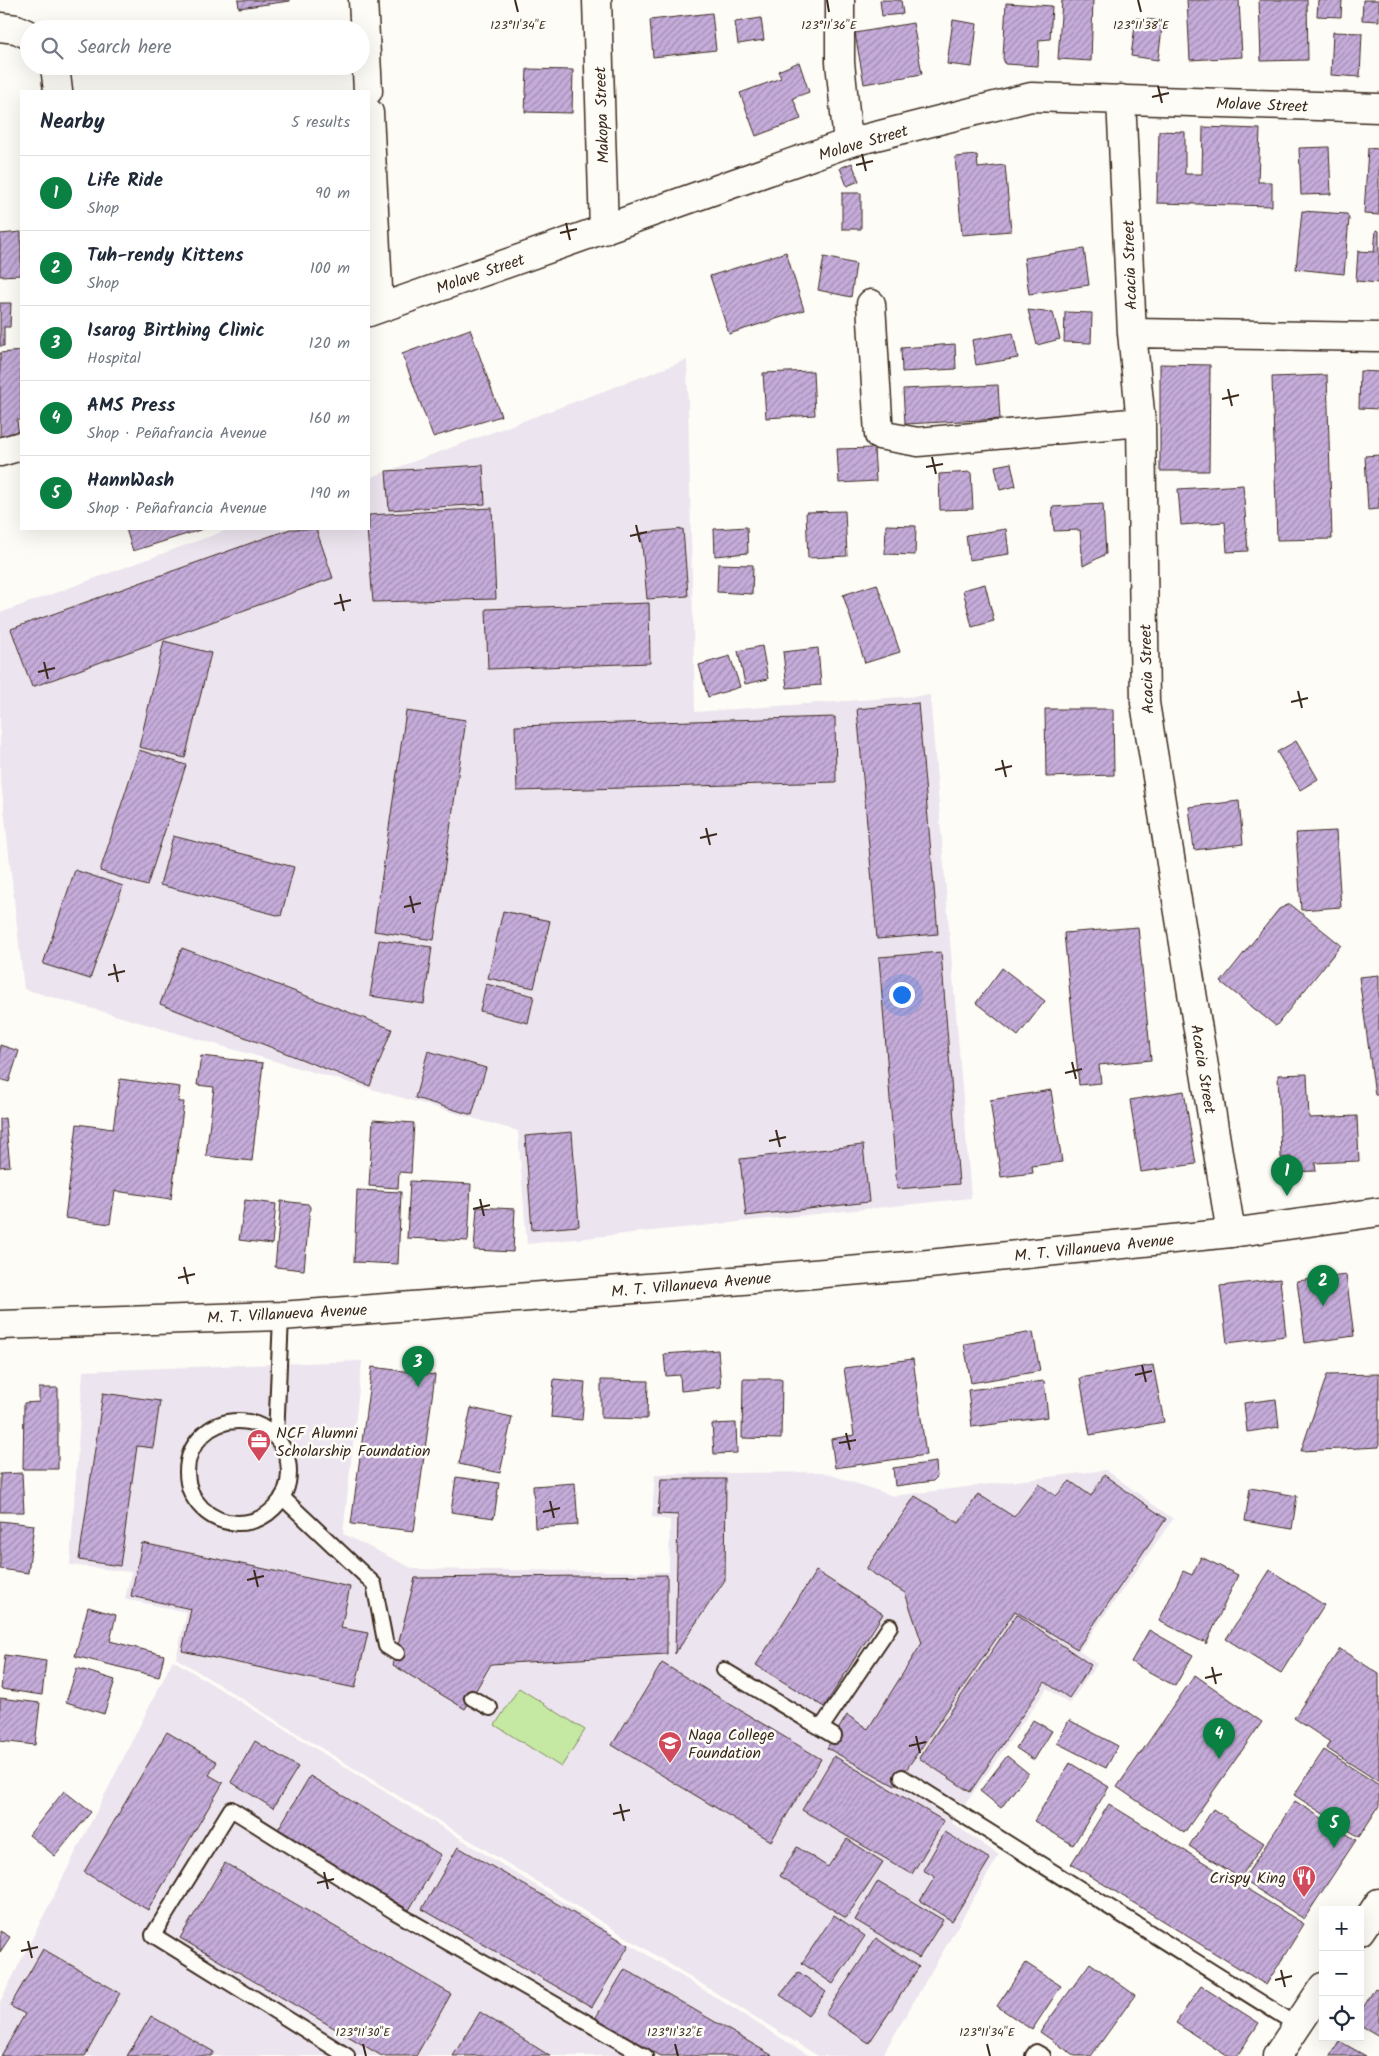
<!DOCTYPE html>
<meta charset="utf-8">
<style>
:root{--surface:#fff;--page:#f6f6f7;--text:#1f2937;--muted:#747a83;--line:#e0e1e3;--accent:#0b8043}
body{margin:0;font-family:Kalam,sans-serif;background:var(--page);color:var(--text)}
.controls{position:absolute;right:15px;bottom:15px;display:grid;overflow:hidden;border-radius:0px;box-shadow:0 5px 20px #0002}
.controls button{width:45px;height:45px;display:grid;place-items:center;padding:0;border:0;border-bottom:1px solid var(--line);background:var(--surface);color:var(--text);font:25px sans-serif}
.you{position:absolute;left:901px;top:994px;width:18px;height:18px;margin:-12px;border:4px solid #fff;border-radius:50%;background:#1a73e8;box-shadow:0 0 0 8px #1a73e833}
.badge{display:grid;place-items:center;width:32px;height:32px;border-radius:50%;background:var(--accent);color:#fff;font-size:16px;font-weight:700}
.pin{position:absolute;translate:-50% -41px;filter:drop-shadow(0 1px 2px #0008)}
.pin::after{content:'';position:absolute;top:26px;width:18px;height:15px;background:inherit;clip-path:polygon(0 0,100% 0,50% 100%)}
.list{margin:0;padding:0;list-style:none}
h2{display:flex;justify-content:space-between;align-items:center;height:65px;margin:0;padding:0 20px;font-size:21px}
h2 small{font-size:16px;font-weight:400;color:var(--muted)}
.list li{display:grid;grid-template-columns:32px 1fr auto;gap:15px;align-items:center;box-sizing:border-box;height:75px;padding:0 20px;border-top:1px solid var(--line)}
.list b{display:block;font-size:19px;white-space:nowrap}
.list p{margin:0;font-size:16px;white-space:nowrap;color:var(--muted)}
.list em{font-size:16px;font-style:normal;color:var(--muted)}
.icon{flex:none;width:28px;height:28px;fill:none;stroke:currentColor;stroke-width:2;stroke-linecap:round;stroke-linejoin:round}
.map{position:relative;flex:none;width:1379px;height:2056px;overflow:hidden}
.search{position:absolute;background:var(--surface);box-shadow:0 5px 20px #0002;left:20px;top:20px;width:350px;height:55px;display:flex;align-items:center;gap:12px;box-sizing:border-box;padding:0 18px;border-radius:28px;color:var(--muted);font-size:19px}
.panel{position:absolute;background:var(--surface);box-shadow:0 5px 20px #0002;left:20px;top:90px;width:350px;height:440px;border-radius:0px}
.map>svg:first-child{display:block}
.built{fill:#ece4ee}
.garden{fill:#c5e9a2;stroke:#808a60}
.building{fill:url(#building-hatch);stroke:#3b2a1e}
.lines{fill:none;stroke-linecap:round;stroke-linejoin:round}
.lane-casing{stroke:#3b2a1e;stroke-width:18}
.street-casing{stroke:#3b2a1e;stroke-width:31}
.secondary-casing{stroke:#3b2a1e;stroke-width:31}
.lane{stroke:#fdfcf7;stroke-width:14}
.street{stroke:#fdfcf7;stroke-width:28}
.secondary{stroke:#fdfcf7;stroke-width:28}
.ticks{fill:none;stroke:#3b2a1e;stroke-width:2}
.labels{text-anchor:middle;stroke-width:5;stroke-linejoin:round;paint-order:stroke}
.street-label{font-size:16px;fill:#3b2a1e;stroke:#fdfcf7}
.poi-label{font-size:16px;fill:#3b2a1e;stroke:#fdfcf7;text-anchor:start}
.ticks-label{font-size:12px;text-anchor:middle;fill:#3b2a1e;stroke:#fdfcf7;stroke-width:5;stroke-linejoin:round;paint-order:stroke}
</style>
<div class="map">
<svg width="1379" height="2056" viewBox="0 0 1379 2056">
<defs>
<pattern id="building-hatch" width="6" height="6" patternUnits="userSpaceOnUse" patternTransform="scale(1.25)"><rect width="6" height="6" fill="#c5acda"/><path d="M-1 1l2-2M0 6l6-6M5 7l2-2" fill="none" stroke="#a18cb0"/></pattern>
</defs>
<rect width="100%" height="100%" fill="#fdfcf7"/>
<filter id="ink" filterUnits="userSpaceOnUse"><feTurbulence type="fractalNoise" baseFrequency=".02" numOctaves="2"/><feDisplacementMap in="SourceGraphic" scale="10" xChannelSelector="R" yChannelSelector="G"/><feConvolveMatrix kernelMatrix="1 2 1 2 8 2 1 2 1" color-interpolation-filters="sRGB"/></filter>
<g filter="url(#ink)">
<path class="built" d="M687 360 695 712 930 695 971 1198 527 1244 518 1131 24 989 0 773V613L230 529H369V478Z
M362 1361 343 1534 414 1569 669 1572 670 1520 652 1517 655 1474 822 1472 893 1496 1106 1470 1173 1519 1079 1651 1097 1664 1069 1704 1047 1688 952 1823 999 1855 882 2056H818L176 1658 187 1612 125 1599 131 1572 70 1565 83 1371Z
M173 1660 810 2056H0V2002Z"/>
<path class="garden" d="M519 1688 585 1730 561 1767 495 1725Z"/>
<path class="building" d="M238 0H290V1L239 8Z
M880 0H901L903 14 882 16Z
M1062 0H1093L1091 61 1058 59Z
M1187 0H1239L1242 57 1190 60Z
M1259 0H1307L1308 60 1261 61Z
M1318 0H1342L1341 17 1317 16Z
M1363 0H1379V21L1362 20Z
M1006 3 1052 6 1050 39 1039 40 1038 66 1005 64 1003 58Z
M712 13 716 50 653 57 650 20Z
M761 18 764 40 738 44 735 22Z
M1136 18 1163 21 1158 60 1131 56Z
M953 20 977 24 972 67 947 64Z
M913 23 922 74 864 84 855 33Z
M1333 32 1362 33 1360 77 1331 75Z
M799 62 809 92 793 98 801 119 756 136 740 93 781 78 778 71Z
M527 69 573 70 572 113 525 112Z
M1203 127 1260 129 1258 182H1272V206L1157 203 1159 131 1185 132V174H1202Z
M1329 147 1331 194 1301 195 1299 148Z
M1368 148 1379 149V215L1364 214Z
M977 155 978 168 1005 165 1011 231 962 235 955 157Z
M852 163 859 181 847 186 840 168Z
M842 193H861V229H842Z
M1302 211 1347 214 1349 219 1344 274 1296 269Z
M1376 230 1379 231V283L1356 281 1358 251 1374 252Z
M21 232V275L0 276V234Z
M1084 249 1089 285 1029 294 1024 258Z
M786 252 804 310 729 334 710 276Z
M824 257 856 264 851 297 818 290Z
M0 303H11L10 327H4V346H0Z
M1028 310 1053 313 1060 339 1037 345Z
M1065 312 1092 313 1091 343 1064 342Z
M470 329 501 416 433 437 402 354Z
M1013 333 1018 358 976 365 972 340Z
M955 344 956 369 902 372 901 348Z
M21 351V420H17L19 439 0 441V353Z
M1160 364 1210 365 1209 471H1160Z
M813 371 815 415 766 418 763 373Z
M1360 371 1379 372V409L1359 408Z
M1327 375 1332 539 1277 540 1272 377Z
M998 385 1000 419 905 424 903 389Z
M874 448 876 481 839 483 837 449Z
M1379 455V509L1368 510 1365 456Z
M1011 463 1016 486 1000 490 995 466Z
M483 465 485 504 389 510 386 471Z
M971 472 973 509 940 510 939 474Z
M1243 485 1248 551 1227 552 1225 522 1181 525 1178 489Z
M1103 504 1106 554 1083 566 1080 530 1054 531 1052 507Z
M492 508 496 599 373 602 367 529H369V515Z
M845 511 847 556 808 558 806 512Z
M886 525 916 526 915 555 885 554Z
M747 527 748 553 715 556 714 529Z
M126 529H203L133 551Z
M290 529H316L333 578 32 687 11 629Z
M683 529 688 596 647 599 641 533Z
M1006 529 1009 554 969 560 966 535Z
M718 564 753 565 752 594 717 592Z
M877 584 900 652 865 663 843 595Z
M985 584 994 621 972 627 963 590Z
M649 603 650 663 488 669 486 609Z
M164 641 211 653 185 758 139 747Z
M762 646 768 679 745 684 738 651Z
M818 648 821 685 787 688 783 652Z
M730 656 740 687 708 697 699 665Z
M918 703 938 934 877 939 857 709Z
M1045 709H1113L1114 775 1046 777Z
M406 711 466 720 434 940 374 931Z
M835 717 836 782 517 791 515 726Z
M1296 741 1318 779 1300 790 1277 752Z
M139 750 186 765 147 886 100 871Z
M1239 801 1243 844 1194 850 1189 807Z
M1336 831 1341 907 1301 910 1296 833Z
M173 836 294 867 281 916 160 885Z
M75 870 123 886 90 979 43 964Z
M1290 904 1341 945 1276 1026 1221 982 1279 909Z
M503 911 550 921 534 988 488 978Z
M1138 927 1151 1060 1099 1065 1101 1083 1079 1085 1064 933Z
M379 940 432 947 424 1004 370 996Z
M182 948 392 1029 370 1086 160 1004Z
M941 952 959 1184 897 1189 879 957Z
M1002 968 1045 1001 1018 1036 976 1003Z
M1379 975V1095H1375L1359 977Z
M486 984 534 996 528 1023 480 1011Z
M0 1045 19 1051 9 1082 0 1079Z
M428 1051 486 1068 472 1115 415 1098Z
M201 1056 263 1063 252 1161 206 1156 214 1087 197 1085Z
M1307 1074 1309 1118 1357 1116 1359 1161 1315 1163 1316 1171 1291 1172V1157L1281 1158 1278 1075Z
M120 1079 180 1087 178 1102H184L171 1199 115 1191 110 1224 65 1218 77 1124 113 1129Z
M1051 1090 1062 1162 1032 1166 1033 1173 1001 1177 990 1100Z
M1184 1091 1196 1164 1141 1172 1130 1100Z
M5 1118 10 1166 0 1167V1119Z
M373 1120 414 1123 411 1173 399 1172 398 1188 369 1186Z
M572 1132 579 1226 532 1230 525 1136Z
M863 1145 869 1202 746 1216 740 1159Z
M410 1181 471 1184 468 1241 407 1238Z
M357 1190 401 1192 398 1264 354 1262Z
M245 1200 276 1204 272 1244 239 1240Z
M281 1201 308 1204 310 1207 304 1270 275 1267Z
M477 1207 515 1209 513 1252 474 1250Z
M1346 1275 1354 1336 1305 1343 1297 1281Z
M1280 1279 1286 1336 1227 1343 1220 1286Z
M1033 1332 1040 1371 971 1383 964 1344Z
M718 1350 721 1387 681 1391 680 1375 666 1376 664 1354Z
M913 1359 926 1455 835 1468 831 1439 854 1435 844 1368Z
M1153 1365 1164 1422 1090 1435 1080 1378Z
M372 1367 435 1375 414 1531 351 1524Z
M1379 1374V1447L1301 1451 1327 1375Z
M554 1379 585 1382 582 1420 551 1417Z
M743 1379H782L781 1439 742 1438Z
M601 1380 648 1381 647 1419 601 1418Z
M1044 1381 1048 1417 972 1427 968 1390Z
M39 1388H58V1469H23L24 1403 39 1402Z
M103 1393 160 1401 153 1448 137 1446 120 1566 79 1560Z
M1276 1399 1279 1427 1247 1432 1244 1403Z
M471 1408 512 1417 500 1473 459 1464Z
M736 1423 737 1453 714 1454 712 1424Z
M936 1462 937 1477 933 1481 895 1486 893 1468Z
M22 1473 24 1512H0V1474Z
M1104 1475 1166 1519 1077 1649 1015 1611 895 1786 827 1748 847 1715 868 1729 922 1643 905 1593 866 1569 915 1496 959 1523 978 1494 1014 1517 1039 1484 1056 1496 1070 1481 1091 1496Z
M456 1477 499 1483 494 1518 451 1512Z
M661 1479H726L725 1580 675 1654 678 1515 658 1514Z
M575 1483 578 1525 535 1528 533 1486Z
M1250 1488 1297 1496 1292 1529 1245 1521Z
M0 1521 34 1525 28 1573 0 1569Z
M142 1543 350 1587 341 1628 368 1633 355 1688 182 1651 191 1609 131 1596Z
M1201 1557 1238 1575 1206 1644 1204 1640 1203 1642 1159 1621 1183 1571 1192 1575Z
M1270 1570 1324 1605 1281 1673 1226 1639Z
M816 1571 883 1614 824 1707 756 1665Z
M667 1575V1654L491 1664 465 1709 393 1665 415 1578Z
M88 1607 116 1615 110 1641 164 1655 159 1677 75 1656Z
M1017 1614 1091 1665 1069 1698 1045 1682 970 1792 919 1758Z
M1149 1630 1193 1655 1175 1686 1131 1662Z
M1340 1649 1379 1674V1782L1326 1748 1330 1742 1294 1718Z
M5 1655 46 1661 42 1695 1 1689Z
M662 1663 821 1759 771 1841 612 1745Z
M77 1668 115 1680 104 1714 66 1702Z
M1195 1675 1262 1722 1184 1833 1117 1787Z
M0 1698 40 1703 35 1745 0 1741Z
M1033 1720 1052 1731 1034 1760 1016 1748Z
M1069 1720 1118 1746 1106 1768 1057 1743Z
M167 1732 217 1762 209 1775 223 1783 148 1910 84 1872Z
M255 1741 298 1767 273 1808 231 1782Z
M1324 1750 1379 1785V1806L1359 1837 1294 1795Z
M834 1756 944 1821 912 1874 802 1810Z
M1007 1756 1028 1773 1001 1808 980 1791Z
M1070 1763 1109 1787 1073 1845 1034 1821Z
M310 1776 441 1855 409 1910 277 1831Z
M64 1791 91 1812 55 1856 29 1835Z
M1295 1801 1356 1840 1304 1919 1243 1880Z
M1109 1804 1304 1924 1266 1985 1071 1864Z
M1213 1809 1264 1843 1240 1878 1189 1846Z
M945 1832 990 1859 952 1921 920 1901 935 1877 923 1870Z
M847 1839 883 1862 846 1918 780 1876 797 1847 828 1867Z
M458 1847 629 1945 592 2007 422 1909Z
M225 1863 451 1994 416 2056H382L180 1938Z
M878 1881 943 1920 919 1958 855 1920Z
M834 1915 865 1936 833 1984 802 1963Z
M0 1931 10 1937 0 1952Z
M876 1938 919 1967 869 2043 825 2014Z
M43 1949 120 1993 85 2056H1L25 2014 10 2006Z
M1026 1963 1061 1986 1032 2030 997 2006Z
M1090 1963 1135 1995 1091 2056H1075L1040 2032Z
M625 1969 773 2056H660L595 2019Z
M799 1972 826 1992 808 2015 780 1995Z
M1201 1986 1259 2023 1237 2056H1227L1176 2023Z
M1375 1988 1379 1990V2036L1360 2025V2013Z
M480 2012 550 2056H453Z
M151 2016 214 2052 211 2056H127Z
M1339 2041 1366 2056H1330Z"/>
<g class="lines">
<g class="lane-casing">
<path id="lane" d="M187 1472a51 51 0 1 1 102 0a51 51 0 1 1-102 0Z
M276 1438 281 1316
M282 1497 374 1584 386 1646 397 1653
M724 1670 834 1736
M472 1698 490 1708
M821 1728 890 1626
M902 1777 1297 2025
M347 2056 153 1935 231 1809 395 1912 645 2056
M1033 2056 1036 2052 1043 2056"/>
</g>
<g class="street-casing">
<path id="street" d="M363 0 368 91
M597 0 604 230
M840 0V62L848 143
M0 27 16 29 29 35
M55 66 58 91
M1121 99 1132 333 1141 422 1145 703 1231 1233
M369 113 379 308
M871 304 879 435 918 442 1141 422
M369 312 848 143 1031 97 1379 108
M1132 333 1379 337
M0 452 21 446"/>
</g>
<g class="secondary-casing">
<path id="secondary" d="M0 1325 281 1316 673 1286 919 1265 1231 1233 1379 1212
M1360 1931 1379 1903
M1277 2056 1323 1987"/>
</g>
<use href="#lane" class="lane"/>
<use href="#street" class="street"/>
<use href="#secondary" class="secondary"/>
</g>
</g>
<path class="ticks" d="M515 0 518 12M827 0 829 12M1138 0 1141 12M1158 86 1162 103M1152 97 1169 93M862 154 866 171M856 165 873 161M566 223 570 240M560 233 577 229M1228 389 1232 406M1222 399 1239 395M932 457 936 474M926 467 943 464M636 525 640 542M630 536 647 532M340 594 344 611M334 604 351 600M44 662 48 679M38 672 55 668M1298 691 1302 708M1291 702 1308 698M1002 760 1006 777M995 770 1012 766M706 828 710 845M700 838 717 834M410 896 414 913M404 907 421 903M114 964 118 982M108 975 125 971M1072 1062 1076 1079M1065 1073 1082 1069M776 1130 780 1147M769 1141 786 1137M480 1199 484 1216M473 1209 490 1205M184 1267 188 1284M178 1278 195 1274M1142 1365 1146 1382M1135 1375 1152 1371M846 1433 850 1450M839 1443 856 1440M550 1501 554 1518M543 1512 560 1508M254 1570 258 1587M247 1580 264 1576M1212 1667 1216 1684M1205 1678 1222 1674M916 1736 920 1753M909 1746 926 1742M620 1804 624 1821M613 1814 630 1810M324 1872 328 1889M317 1883 334 1879M28 1941 32 1958M21 1951 38 1947M1281 1970 1285 1987M1275 1980 1292 1976M363 2044 366 2056M675 2044 678 2056M987 2044 990 2056"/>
<defs>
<g id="office-pin" transform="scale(1.25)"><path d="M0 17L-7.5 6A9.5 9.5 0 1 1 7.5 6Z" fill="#d1495b" stroke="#fdfcf7"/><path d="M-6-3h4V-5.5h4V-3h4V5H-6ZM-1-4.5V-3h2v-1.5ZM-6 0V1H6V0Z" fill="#fff"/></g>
<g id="university-pin" transform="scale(1.25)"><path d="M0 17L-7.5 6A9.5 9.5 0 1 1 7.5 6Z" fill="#d1495b" stroke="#fdfcf7"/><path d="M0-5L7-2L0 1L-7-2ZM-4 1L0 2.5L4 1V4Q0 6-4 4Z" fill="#fff"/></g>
<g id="restaurant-pin" transform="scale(1.25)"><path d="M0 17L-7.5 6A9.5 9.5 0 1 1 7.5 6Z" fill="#d1495b" stroke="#fdfcf7"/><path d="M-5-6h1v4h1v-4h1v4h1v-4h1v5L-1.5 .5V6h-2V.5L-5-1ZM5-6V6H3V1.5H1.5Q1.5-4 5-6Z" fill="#fff"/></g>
</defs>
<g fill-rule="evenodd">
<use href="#office-pin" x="259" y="1441"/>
<use href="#university-pin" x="670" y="1743"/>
<use href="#restaurant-pin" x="1304" y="1877"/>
</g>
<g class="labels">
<g class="street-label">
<text transform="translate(1262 104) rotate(2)" y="6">Molave Street</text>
<text transform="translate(601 115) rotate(-92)" y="6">Makopa Street</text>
<text transform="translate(863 142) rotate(-16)" y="6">Molave Street</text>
<text transform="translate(1129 265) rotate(-92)" y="6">Acacia Street</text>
<text transform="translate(480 273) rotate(-19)" y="6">Molave Street</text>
<text transform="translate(1146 669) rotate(-92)" y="6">Acacia Street</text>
<text transform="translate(1204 1069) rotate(81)" y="6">Acacia Street</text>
<text transform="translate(1094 1247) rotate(-6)" y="6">M. T. Villanueva Avenue</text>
<text transform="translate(691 1284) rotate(-5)" y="6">M. T. Villanueva Avenue</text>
<text transform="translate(287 1313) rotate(-3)" y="6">M. T. Villanueva Avenue</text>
</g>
<g class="poi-label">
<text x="276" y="1438">NCF Alumni<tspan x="276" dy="18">Scholarship Foundation</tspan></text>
<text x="688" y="1740">Naga College<tspan x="688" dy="18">Foundation</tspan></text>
<text x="1286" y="1883" text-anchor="end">Crispy King</text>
</g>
</g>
<g class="ticks-label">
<text x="518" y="29">123°11'34"E</text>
<text x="829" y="29">123°11'36"E</text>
<text x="1141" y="29">123°11'38"E</text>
<text x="363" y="2036">123°11'30"E</text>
<text x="675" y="2036">123°11'32"E</text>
<text x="987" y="2036">123°11'34"E</text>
</g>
</svg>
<div class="controls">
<button>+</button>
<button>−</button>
<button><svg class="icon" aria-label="locate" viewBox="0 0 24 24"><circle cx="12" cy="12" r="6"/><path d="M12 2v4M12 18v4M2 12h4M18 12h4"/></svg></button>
</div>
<div class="you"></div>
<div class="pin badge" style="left:1287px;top:1196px">1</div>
<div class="pin badge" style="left:1323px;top:1306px">2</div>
<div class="pin badge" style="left:418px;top:1387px">3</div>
<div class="pin badge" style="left:1219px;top:1759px">4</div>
<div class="pin badge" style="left:1334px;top:1848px">5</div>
<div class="search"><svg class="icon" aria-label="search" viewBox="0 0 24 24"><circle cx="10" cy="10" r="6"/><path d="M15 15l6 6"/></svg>Search here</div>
<section class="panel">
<h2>Nearby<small>5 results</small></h2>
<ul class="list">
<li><span class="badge">1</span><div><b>Life Ride</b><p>Shop</p></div><em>90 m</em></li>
<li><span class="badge">2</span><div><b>Tuh-rendy Kittens</b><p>Shop</p></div><em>100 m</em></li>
<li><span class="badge">3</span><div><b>Isarog Birthing Clinic</b><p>Hospital</p></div><em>120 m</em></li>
<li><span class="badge">4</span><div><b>AMS Press</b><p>Shop · Peñafrancia Avenue</p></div><em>160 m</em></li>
<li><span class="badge">5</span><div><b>HannWash</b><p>Shop · Peñafrancia Avenue</p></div><em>190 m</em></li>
</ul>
</section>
</div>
